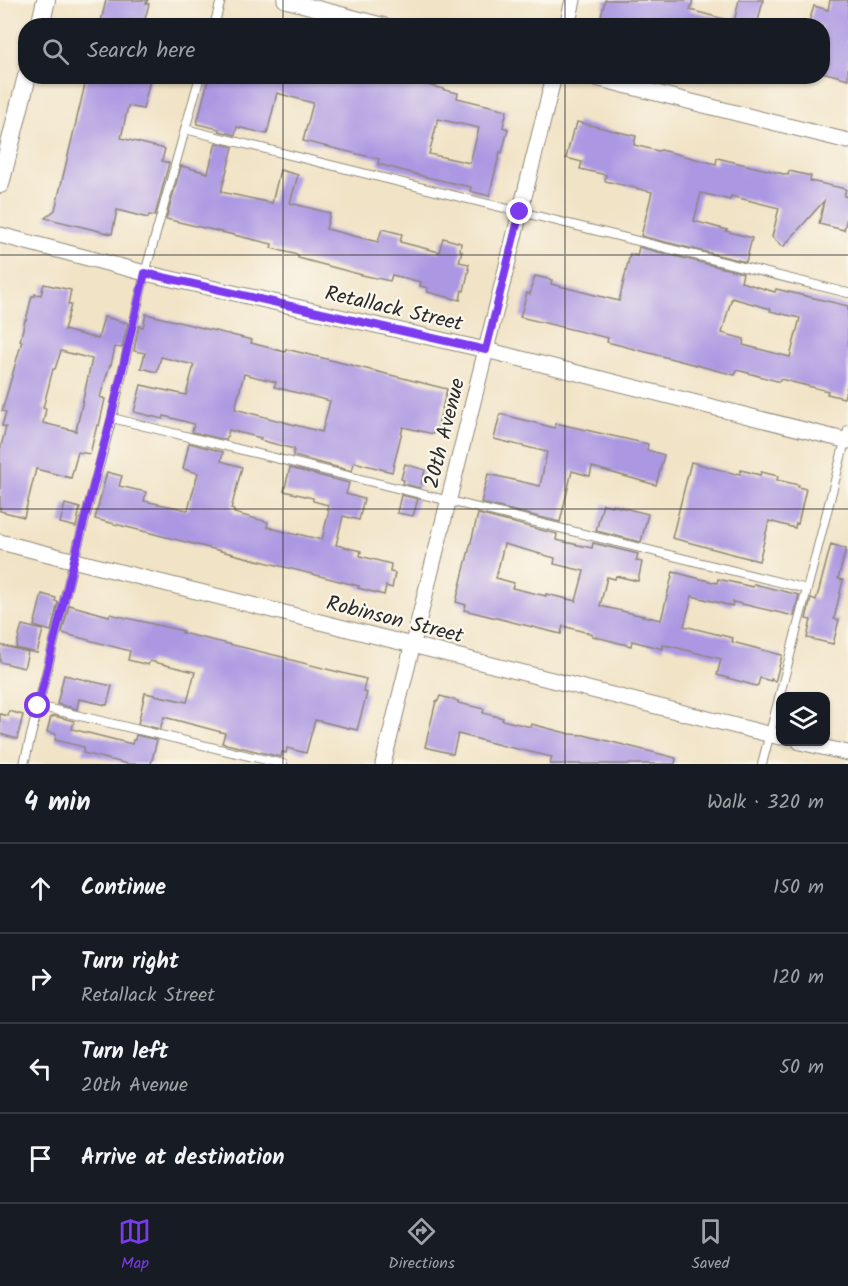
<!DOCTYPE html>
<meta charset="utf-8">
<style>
:root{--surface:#171b24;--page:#242831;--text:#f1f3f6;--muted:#9ea1a6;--line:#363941;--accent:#7c3aed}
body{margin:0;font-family:Kalam,sans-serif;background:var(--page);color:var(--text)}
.controls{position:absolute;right:18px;bottom:18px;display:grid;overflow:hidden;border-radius:12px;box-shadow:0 2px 4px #0004}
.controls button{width:54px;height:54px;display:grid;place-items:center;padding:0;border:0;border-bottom:2px solid var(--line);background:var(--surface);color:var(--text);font:30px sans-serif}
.stop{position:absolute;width:18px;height:18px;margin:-14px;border:4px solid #7c3aed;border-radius:50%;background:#fff}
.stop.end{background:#7c3aed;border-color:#fff;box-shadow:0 2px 6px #0008}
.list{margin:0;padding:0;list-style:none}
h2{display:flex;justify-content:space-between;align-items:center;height:78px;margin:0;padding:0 24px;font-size:26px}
h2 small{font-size:20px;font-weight:400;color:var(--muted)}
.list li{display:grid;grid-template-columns:39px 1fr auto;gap:18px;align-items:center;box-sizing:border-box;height:90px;padding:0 24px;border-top:2px solid var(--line)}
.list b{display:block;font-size:22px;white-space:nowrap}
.list p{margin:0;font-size:20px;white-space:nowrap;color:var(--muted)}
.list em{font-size:20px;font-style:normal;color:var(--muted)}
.icon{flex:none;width:33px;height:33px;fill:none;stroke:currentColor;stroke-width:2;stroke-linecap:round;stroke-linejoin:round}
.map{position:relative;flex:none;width:848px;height:764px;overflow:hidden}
.search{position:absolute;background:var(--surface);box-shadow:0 2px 4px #0004;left:18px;right:18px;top:18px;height:66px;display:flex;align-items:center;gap:15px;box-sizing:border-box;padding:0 21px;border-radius:24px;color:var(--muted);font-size:22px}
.sheet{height:438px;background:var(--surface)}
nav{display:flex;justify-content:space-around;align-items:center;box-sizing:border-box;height:84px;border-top:2px solid var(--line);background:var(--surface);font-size:16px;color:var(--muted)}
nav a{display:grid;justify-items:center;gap:3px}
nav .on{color:var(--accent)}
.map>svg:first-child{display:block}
.building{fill:#ab97e2;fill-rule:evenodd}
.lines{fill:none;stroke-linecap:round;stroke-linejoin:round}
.service-casing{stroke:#8e8778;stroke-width:10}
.minor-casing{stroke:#8e8778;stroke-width:17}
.tertiary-casing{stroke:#8e8778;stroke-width:20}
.service{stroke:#fff;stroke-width:8}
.minor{stroke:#fff;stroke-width:15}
.tertiary{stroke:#fff;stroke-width:18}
.route{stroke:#7c3aed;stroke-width:8}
.grid{fill:none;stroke:#2b2b2b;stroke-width:1.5;stroke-opacity:0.55}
.labels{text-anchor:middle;stroke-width:4.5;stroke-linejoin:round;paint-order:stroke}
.street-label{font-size:21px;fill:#2b2b2b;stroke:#fbf7ec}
</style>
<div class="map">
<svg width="848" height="764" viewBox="0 0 848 764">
<rect width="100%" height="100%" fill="#fbf7ec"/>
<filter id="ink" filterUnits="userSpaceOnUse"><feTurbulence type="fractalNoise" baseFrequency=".0167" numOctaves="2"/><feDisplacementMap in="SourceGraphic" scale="12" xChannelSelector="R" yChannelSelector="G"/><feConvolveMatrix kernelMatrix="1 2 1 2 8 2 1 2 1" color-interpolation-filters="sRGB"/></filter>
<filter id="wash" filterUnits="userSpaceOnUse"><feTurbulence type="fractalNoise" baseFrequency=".008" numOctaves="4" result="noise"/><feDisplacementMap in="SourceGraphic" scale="24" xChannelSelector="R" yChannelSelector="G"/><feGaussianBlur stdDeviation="1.35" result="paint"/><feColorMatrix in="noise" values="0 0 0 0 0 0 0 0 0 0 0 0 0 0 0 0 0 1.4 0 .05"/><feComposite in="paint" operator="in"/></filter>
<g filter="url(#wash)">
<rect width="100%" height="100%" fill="#f1e3c6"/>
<g id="blocks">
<path class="building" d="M106 0H148L146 3 149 4 143 26H100Z
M605 0H693L690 10 728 20V26H616L600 21Z
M739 0H763L757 26H733Z
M830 0H848V79L822 72V26L809 22 814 6 828 10Z
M87 76H151L143 109 128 106 121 138 165 149 162 161 169 163 155 216 149 215 148 218 117 210 112 234 45 218 55 210Z
M209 76H391L444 89V90L458 93 457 98 507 110 503 127 508 129 502 153 500 152 489 196 470 191 471 187 426 177 378 164 379 159 303 141 313 103 277 93 267 134 237 127 235 135 219 131V129L197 124ZM438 119 479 128 470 163 429 154Z
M577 122 636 136 634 145 658 151 661 150 716 164 717 158 788 175 789 171 811 176 810 181 846 189 844 196 848 197V213L844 230 819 224 824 201 783 247 772 237 779 208 731 196 730 200 701 193 694 221 727 230 726 231 752 238 746 262 641 236 652 192 605 181 606 175 580 169 582 162 566 158 573 130H575Z
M216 143 233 147 221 192 272 203 280 170 298 175 290 203 330 213 326 229 378 242 382 229 402 234 400 242 439 252 443 238 461 243 460 251H462L459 262 469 264 468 269H469L464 291 462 290 460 300 427 292 428 288 420 286 421 282 392 275 390 281 362 275 298 258V255L271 248 272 244 166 219 181 166 208 173Z
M639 247 743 273 741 282 775 292 776 289 848 306V382L844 398 827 394 828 391 780 379V381H777L737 370 735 375 607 342 608 338 520 317 527 293 530 294 535 276 552 280 551 284 619 301 630 254 637 256ZM732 298 771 309 770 311 800 318 790 357 743 345 744 339 722 333 731 300H732Z
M44 284 71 290 68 304 71 305 64 330 98 339 104 317 128 323 122 348 115 347 111 365H110L100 397 105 399 99 426 97 425 90 454 78 452 71 478 36 469 24 517 0 511V450L6 427 2 426 6 412 2 411 22 341H20L25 320H26L32 296H35V294L41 295ZM61 351 92 359 76 431 43 423 46 409 43 408 53 369H55Z
M146 314 252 340 251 343 285 352 286 349 447 389 436 433 434 432 433 434 403 427 392 472 354 462 352 471 293 456 294 449 260 440 261 438 229 430 226 440 192 432 194 424 164 416 163 419 134 412 141 385 186 395 194 365 161 357 157 372 141 368 145 353 134 351 139 326 143 327ZM244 374 276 382 274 387 330 401 322 432 235 409Z
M500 414 555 428V423L648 444 647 450 664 455 656 485 592 467 590 476 572 471 560 522 481 503 488 474 540 486 547 452 494 439Z
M189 443 223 452 221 461 242 467 231 509 234 510V513L268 522 267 527 297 535 298 534 322 540 329 510 327 509 328 505 313 501V498L284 491 290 468 349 483 346 494 364 499 359 520 343 516 336 545 361 551 360 556 391 564 390 572 395 573 392 588 386 586 384 595 358 588 359 586 95 519 107 472 122 476 119 486 146 492 144 501 188 510 198 473 183 469Z
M691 462 736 474 737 473 740 474 741 470 760 475 761 472 778 476 777 480 799 485 798 487 806 489 798 524 796 523 795 528 769 521 759 561 672 538Z
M405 464 425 470 420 488 403 484 404 480 401 479Z
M401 495 418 499 413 516 397 513Z
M65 504 80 508 76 527 60 523Z
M603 504 612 506V505L648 514 641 542 596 531Z
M478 514 557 534 556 540 592 548 593 543 638 554 636 561 642 562 638 581 616 576 615 579 607 577 600 606 661 620 673 572 717 583 718 579 753 587 754 584 799 595 794 616 733 602 732 606 692 596 684 626 733 638 732 642 782 655 776 679 775 681 771 679V681L760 678 758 685 756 686 717 675 721 659 670 646 663 645V649L632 641 631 646 592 636V634L563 626 561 634 464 610 466 605 456 602ZM504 544 555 558 554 564 584 571 576 601 546 594V596L512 588 514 583 496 578Z
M831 544 846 549 838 579 843 580 834 619 839 620 833 644 807 638 811 620 806 619 811 598 816 600 819 590Z
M42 594 56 598 55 601 58 602 51 631 34 626Z
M69 605 109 616 110 614 183 631 182 633 287 658V659L366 679 363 691 367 693 357 730 315 720 306 753 287 748 286 753 282 752 281 757 222 743 225 733 164 717 160 729 138 724 145 693 187 702 195 672 150 661 148 665 128 660 130 651 62 633Z
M22 625 43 630 37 653 16 648Z
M0 645 28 652 24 668 0 662Z
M64 675 112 686 107 705 79 699 77 709 57 704Z
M440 696 458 701V703L484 709 483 713 503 718 502 720 531 727V724L570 734 584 735 676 758 675 764H550L552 757 500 745 458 734 453 754 425 747 436 701H438Z
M9 711 23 715 17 739 0 734V714L8 716Z
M54 716 74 721 72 729 132 744 133 740H135L136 735 157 740 151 764H128L83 753 84 747 55 740 56 734 47 732 51 717H53Z"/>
</g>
</g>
<g filter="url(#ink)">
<use href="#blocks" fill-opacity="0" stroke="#8e8778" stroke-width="1.5"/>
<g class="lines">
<g class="service-casing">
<path id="service" d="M214 26 221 0
M185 129 848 293
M112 418 807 589
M38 706 283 764
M24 764 74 560 112 418 145 273 200 76
M762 764 848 430"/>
</g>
<g class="minor-casing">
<path id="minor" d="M285 0 385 26
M567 26 573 0
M588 76 848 141
M0 235 145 273 486 350 848 441
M0 542 780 737
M800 742 848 753
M383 764 554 76"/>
</g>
<g class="tertiary-casing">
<path id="tertiary" d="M40 26 46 0
M0 184 27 76"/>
</g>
<use href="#service" class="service"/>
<use href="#minor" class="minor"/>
<use href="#tertiary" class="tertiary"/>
</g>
</g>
<g class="lines" filter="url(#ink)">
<path class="route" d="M38 706 74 560 111 418 145 273 486 350 520 212"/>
</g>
<path class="grid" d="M283 0V26M565 0V26M283 76V764M565 76V764M0 255H848M0 509H848"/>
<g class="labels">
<g class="street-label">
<text transform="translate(394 308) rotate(13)" y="7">Retallack Street</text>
<text transform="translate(444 433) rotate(-76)" y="7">20th Avenue</text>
<text transform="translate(395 619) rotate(14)" y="7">Robinson Street</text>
</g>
</g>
</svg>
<div class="controls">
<button><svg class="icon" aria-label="layers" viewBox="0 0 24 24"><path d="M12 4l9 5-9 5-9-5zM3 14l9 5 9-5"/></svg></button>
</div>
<div class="stop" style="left:38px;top:706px"></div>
<div class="stop end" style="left:520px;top:212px"></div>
<div class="search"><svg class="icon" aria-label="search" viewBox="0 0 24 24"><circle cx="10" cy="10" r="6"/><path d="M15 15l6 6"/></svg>Search here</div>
</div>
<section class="sheet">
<h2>4 min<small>Walk · 320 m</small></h2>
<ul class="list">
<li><svg class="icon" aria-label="ahead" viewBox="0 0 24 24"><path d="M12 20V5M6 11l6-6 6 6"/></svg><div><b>Continue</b></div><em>150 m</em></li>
<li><svg class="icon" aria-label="right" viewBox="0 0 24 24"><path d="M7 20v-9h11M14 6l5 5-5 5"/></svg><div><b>Turn right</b><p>Retallack Street</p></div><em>120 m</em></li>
<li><svg class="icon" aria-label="left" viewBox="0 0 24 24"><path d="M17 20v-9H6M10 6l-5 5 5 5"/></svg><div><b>Turn left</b><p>20th Avenue</p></div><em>50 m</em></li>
<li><svg class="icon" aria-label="arrive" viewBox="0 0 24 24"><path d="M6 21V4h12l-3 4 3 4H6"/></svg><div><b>Arrive at destination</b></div></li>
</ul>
</section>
<nav>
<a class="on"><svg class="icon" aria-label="map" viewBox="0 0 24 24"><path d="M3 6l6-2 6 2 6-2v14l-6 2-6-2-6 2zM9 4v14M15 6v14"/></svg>Map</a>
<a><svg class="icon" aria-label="directions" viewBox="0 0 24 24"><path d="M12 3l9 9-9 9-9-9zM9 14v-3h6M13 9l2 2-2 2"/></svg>Directions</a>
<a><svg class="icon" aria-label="saved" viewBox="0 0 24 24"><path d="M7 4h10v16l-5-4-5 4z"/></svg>Saved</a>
</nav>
